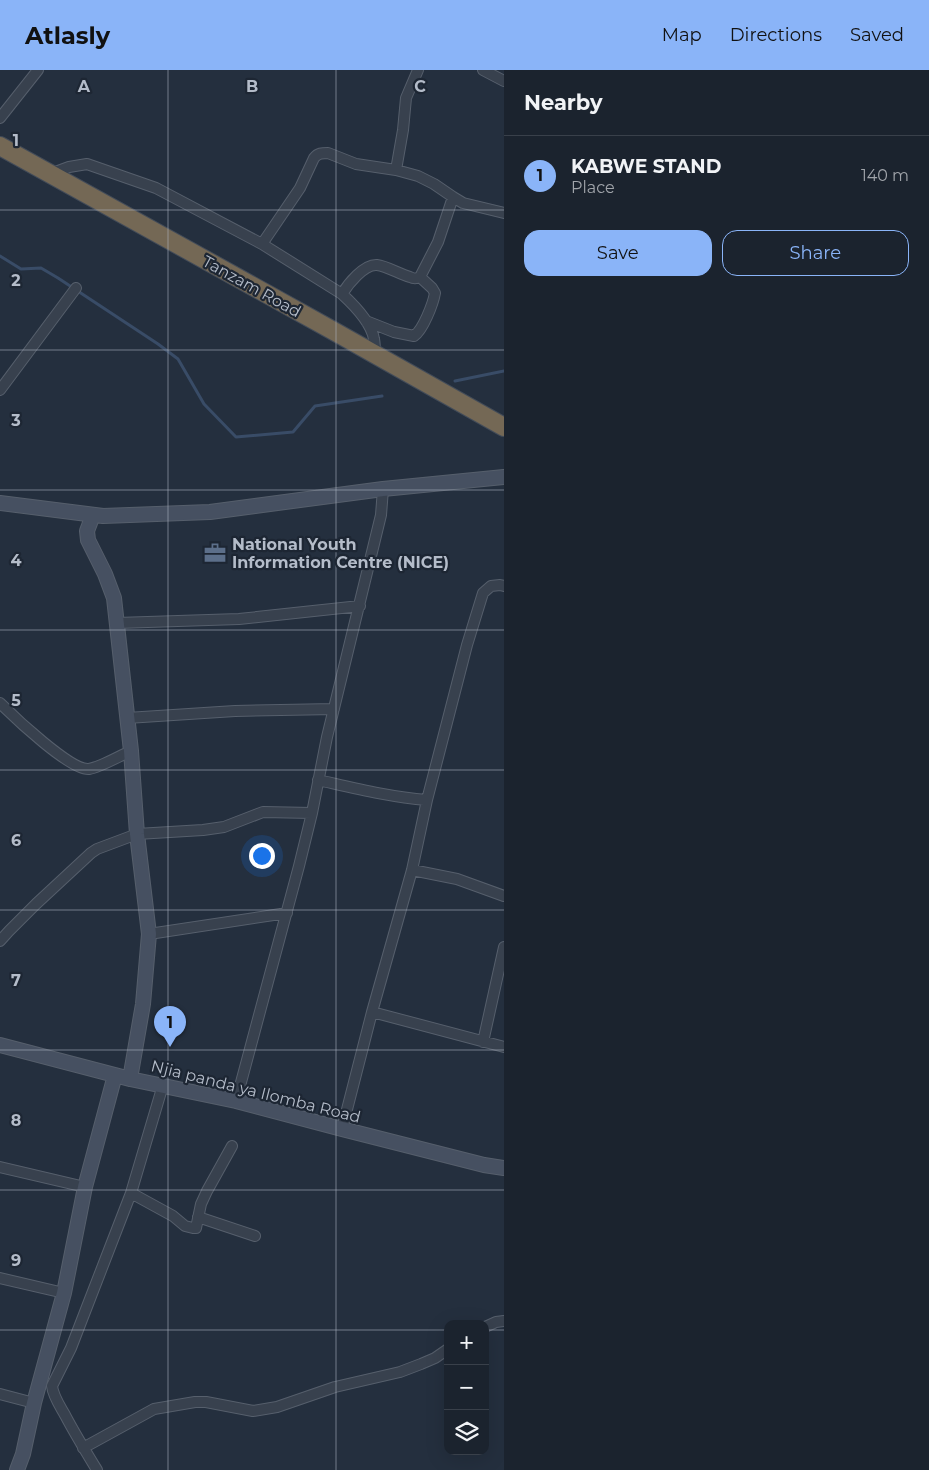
<!DOCTYPE html>
<meta charset="utf-8">
<style>
:root{--surface:#1b232e;--page:#282f3a;--text:#f1f3f6;--muted:#a0a4aa;--line:#39404a;--accent:#8ab4f8}
body{margin:0;font-family:Montserrat,sans-serif;background:var(--page);color:var(--text)}
.controls{position:absolute;right:15px;bottom:15px;display:grid;overflow:hidden;border-radius:10px;box-shadow:0 5px 20px #0002}
.controls button{width:45px;height:45px;display:grid;place-items:center;padding:0;border:0;border-bottom:1px solid var(--line);background:var(--surface);color:var(--text);font:25px sans-serif}
.you{position:absolute;left:261px;top:785px;width:18px;height:18px;margin:-12px;border:4px solid #fff;border-radius:50%;background:#1a73e8;box-shadow:0 0 0 8px #1a73e833}
.badge{display:grid;place-items:center;width:32px;height:32px;border-radius:50%;background:var(--accent);color:#111;font-size:16px;font-weight:700}
.pin{position:absolute;translate:-50% -41px;filter:drop-shadow(0 1px 2px #0008)}
.pin::after{content:'';position:absolute;top:26px;width:18px;height:15px;background:inherit;clip-path:polygon(0 0,100% 0,50% 100%)}
.list{margin:0;padding:0;list-style:none}
h2{display:flex;justify-content:space-between;align-items:center;height:65px;margin:0;padding:0 20px;font-size:21px}
h2 small{font-size:16px;font-weight:400;color:var(--muted)}
.list li{display:grid;grid-template-columns:32px 1fr auto;gap:15px;align-items:center;box-sizing:border-box;height:80px;padding:0 20px;border-top:1px solid var(--line)}
.list b{display:block;font-size:19px;white-space:nowrap}
.list p{margin:0;font-size:16px;white-space:nowrap;color:var(--muted)}
.list em{font-size:16px;font-style:normal;color:var(--muted)}
.actions{display:flex;gap:10px;padding:15px 20px}
.actions a{flex:1;padding:11px 0;border:1px solid var(--accent);border-radius:15px;text-align:center;font-size:18px;color:var(--accent)}
.actions .main{background:var(--accent);color:#111}
.icon{flex:none;width:28px;height:28px;fill:none;stroke:currentColor;stroke-width:2;stroke-linecap:round;stroke-linejoin:round}
.map{position:relative;flex:none;width:504px;height:1400px;overflow:hidden}
header{display:flex;align-items:center;gap:30px;box-sizing:border-box;height:70px;padding:0 25px;background:var(--accent);color:#111}
header strong{font-size:24px}
nav{display:flex;gap:28px;margin-inline-start:auto;font-size:18px}
main{display:flex}
aside{flex:1;background:var(--surface)}
.map>svg:first-child{display:block}
.lines{fill:none;stroke-linecap:round;stroke-linejoin:round}
.stream{stroke:#394c67;stroke-width:3}
.street-casing{stroke:#565f6c;stroke-width:12}
.secondary-casing{stroke:#565f6c;stroke-width:16}
.highway-casing{stroke:#434c59;stroke-width:20}
.street{stroke:#38414e;stroke-width:10}
.secondary{stroke:#465061;stroke-width:14}
.highway{stroke:#746855;stroke-width:18}
.grid{fill:none;stroke:#b4bcc9;stroke-width:1;stroke-opacity:0.55}
.labels{text-anchor:middle;stroke-width:4.5;stroke-linejoin:round;paint-order:stroke}
.street-label{font-size:16px;fill:#b4bcc9;stroke:#1d2633}
.poi-label{font-size:16px;font-weight:bold;fill:#b4bcc9;stroke:#1d2633;text-anchor:start}
.grid-label{font-size:16px;text-anchor:middle;font-weight:bold;fill:#b4bcc9;stroke:#1d2633;stroke-width:4.5;stroke-linejoin:round;paint-order:stroke}
</style>
<header>
<strong>Atlasly</strong>
<nav><a>Map</a><a>Directions</a><a>Saved</a></nav>
</header>
<main>
<div class="map">
<svg width="504" height="1400" viewBox="0 0 504 1400">
<rect width="100%" height="100%" fill="#242f3e"/>
<g class="lines">
<path class="stream" d="M0 186 21 199 41 198 58 208 158 274 178 289 204 334 236 367 293 362 315 336 382 326
M455 311 504 301"/>
<g class="street-casing">
<path id="street" d="M483 0 504 11
M0 48 38 0
M396 100 403 60 406 28 418 0
M50 104 69 97 87 94 156 118 262 174 342 224C354 235 371 252 374 269 375 274 375 280 375 285
M262 174 300 118 314 88C318 83 322 83 328 83L356 94 396 100 418 106 434 114 453 127 463 133 504 143
M342 224C348 214 364 194 377 195 386 196 400 204 410 207 414 209 416 209 420 207L438 172 453 127
M366 251 394 262 414 266C423 260 433 234 435 223L432 218 420 207
M0 320 76 218
M117 553 239 549 360 536
M0 633C14 647 71 701 89 699 101 697 119 686 131 681
M127 648 235 641 334 639
M318 710C354 718 390 727 427 730
M412 800 457 809 504 826
M149 864 287 843
M0 871 9 861 36 834 91 783 97 779 137 764 203 760 224 757 263 742 312 743
M372 942 504 977
M483 972 504 877
M236 1031 299 796 312 743 327 667 381 445 383 419
M342 1059 372 942 412 800 427 730 467 575 483 523 491 516 500 515 504 516
M0 1097 85 1117
M131 1123 173 1146 185 1156 193 1158H196L201 1134 207 1121 232 1076
M198 1147 255 1166
M0 1208 64 1223
M485 1257 496 1252 504 1251
M0 1324 34 1333
M83 1378 154 1339 195 1332H206L253 1341 277 1337 335 1317 400 1302 421 1294 435 1288 448 1279
M97 1400C86 1382 75 1364 65 1345 60 1336 53 1326 52 1316L71 1278 131 1123 163 1015"/>
</g>
<g class="secondary-casing">
<path id="secondary" d="M0 433 103 446 210 442 383 419 504 407
M93 445 87 461 88 470 105 504 114 528 131 681 137 764 149 864 143 934 130 1009
M0 975 130 1009 236 1031 342 1059 484 1095 504 1098
M17 1400 23 1384 34 1333 64 1223 85 1117 115 1005"/>
</g>
<g class="highway-casing">
<path id="highway" d="M0 76 330 259 504 357"/>
</g>
<use href="#street" class="street"/>
<use href="#secondary" class="secondary"/>
<use href="#highway" class="highway"/>
</g>
<path class="grid" d="M168 0V1400M336 0V1400M0 140H504M0 280H504M0 420H504M0 560H504M0 700H504M0 840H504M0 980H504M0 1120H504M0 1260H448M485 1260H504"/>
<defs>
<g id="office-bare" transform="scale(1.725)"><path d="M-6-3h4V-5.5h4V-3h4V5H-6ZM-1-4.5V-3h2v-1.5ZM-6 0V1H6V0Z" fill="#5c6f8a" stroke="#1d2633" stroke-width="2.5" paint-order="stroke"/></g>
</defs>
<g fill-rule="evenodd">
<use href="#office-bare" x="215" y="483"/>
</g>
<g class="labels">
<g class="street-label">
<text transform="translate(252 216) rotate(29)" y="6">Tanzam Road</text>
<text transform="translate(256 1021) rotate(14)" y="6">Njia panda ya Ilomba Road</text>
</g>
<g class="poi-label">
<text x="232" y="480">National Youth<tspan x="232" dy="18">Information Centre (NICE)</tspan></text>
</g>
</g>
<g class="grid-label">
<text x="84" y="22">A</text>
<text x="252" y="22">B</text>
<text x="420" y="22">C</text>
<text x="16" y="76">1</text>
<text x="16" y="216">2</text>
<text x="16" y="356">3</text>
<text x="16" y="496">4</text>
<text x="16" y="636">5</text>
<text x="16" y="776">6</text>
<text x="16" y="916">7</text>
<text x="16" y="1056">8</text>
<text x="16" y="1196">9</text>
</g>
</svg>
<div class="controls">
<button>+</button>
<button>−</button>
<button><svg class="icon" aria-label="layers" viewBox="0 0 24 24"><path d="M12 4l9 5-9 5-9-5zM3 14l9 5 9-5"/></svg></button>
</div>
<div class="you"></div>
<div class="pin badge" style="left:170px;top:977px">1</div>
</div>
<aside>
<h2>Nearby<small></small></h2>
<ul class="list">
<li><span class="badge">1</span><div><b>KABWE STAND</b><p>Place</p></div><em>140 m</em></li>
</ul>
<div class="actions"><a class="main">Save</a><a>Share</a></div>
</aside>
</main>
